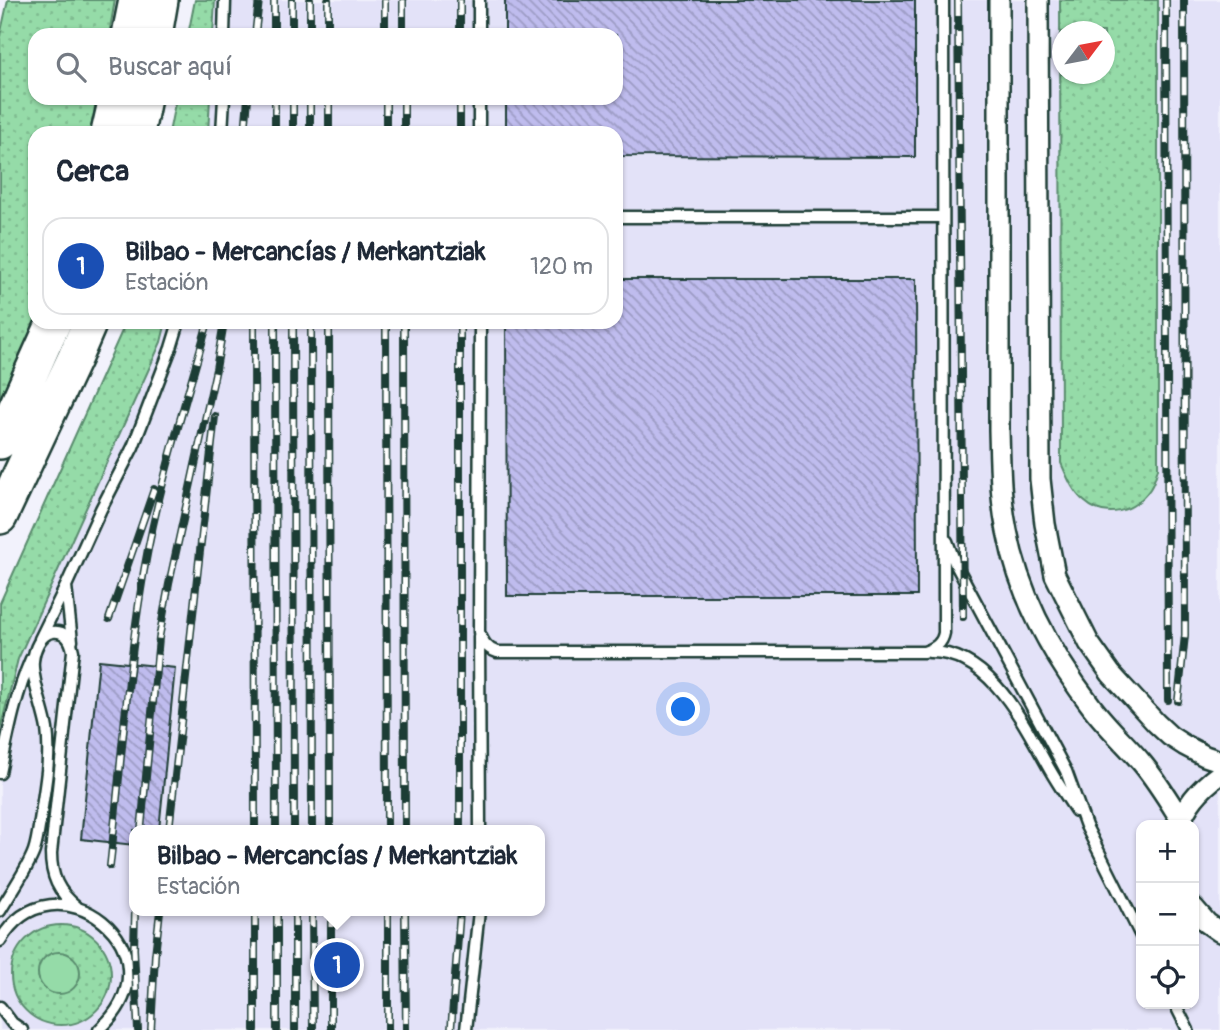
<!DOCTYPE html>
<html lang="es">
<meta charset="utf-8">
<style>
:root{--surface:#fff;--page:#f2f2f3;--text:#1f2937;--muted:#747a83;--line:#e0e1e3;--accent:#db2777}
body{margin:0;font-family:Pangolin,sans-serif;background:var(--page);color:var(--text)}
.controls{position:absolute;right:21px;bottom:21px;display:grid;overflow:hidden;border-radius:14px;box-shadow:0 2px 5px #0004}
.controls button{width:63px;height:63px;display:grid;place-items:center;padding:0;border:0;border-bottom:2px solid var(--line);background:var(--surface);color:var(--text);font:35px sans-serif}
.compass{position:absolute;left:1052px;top:21px;width:63px;height:63px;border-radius:50%;background:var(--surface);box-shadow:0 2px 5px #0004;rotate:58deg}
.you{position:absolute;left:684px;top:710px;width:24px;height:24px;margin:-18px;border:5px solid #fff;border-radius:50%;background:#1a73e8;box-shadow:0 0 0 10px #1a73e833}
.badge{display:grid;place-items:center;width:46px;height:46px;border-radius:50%;background:var(--accent);color:#fff;font-size:23px;font-weight:700}
.pin{position:absolute;translate:-50% -50%;border:4px solid #fff;box-shadow:0 2px 7px #0006}
.popup{position:absolute;left:129px;top:825px;width:416px;height:91px;box-sizing:border-box;display:grid;place-content:center;border-radius:14px;background:var(--surface);filter:drop-shadow(0 2px 5px #0005);font-size:23px;white-space:nowrap;color:var(--muted)}
.popup b{font-size:26px;color:var(--text)}
.popup::after{content:'';position:absolute;left:50%;top:100%;margin-left:-14px;border:14px solid transparent;border-top-color:var(--surface)}
.list{margin:0;padding:0;list-style:none}
h2{display:flex;justify-content:space-between;align-items:center;height:91px;margin:0;padding:0 28px;font-size:30px}
h2 small{font-size:23px;font-weight:400;color:var(--muted)}
.list li{display:grid;grid-template-columns:46px 1fr auto;gap:21px;align-items:center;box-sizing:border-box;height:98px;margin:0 14px 14px;padding:0 14px;border:2px solid var(--line);border-radius:21px}
.list b{display:block;font-size:26px;white-space:nowrap}
.list p{margin:0;font-size:23px;white-space:nowrap;color:var(--muted)}
.list em{font-size:23px;font-style:normal;color:var(--muted)}
.icon{flex:none;width:38px;height:38px;fill:none;stroke:currentColor;stroke-width:2;stroke-linecap:round;stroke-linejoin:round}
.map{position:relative;flex:none;width:1220px;height:1030px;overflow:hidden}
.search{position:absolute;background:var(--surface);box-shadow:0 2px 5px #0004;left:28px;top:28px;width:595px;height:77px;display:flex;align-items:center;gap:18px;box-sizing:border-box;padding:0 24px;border-radius:21px;color:var(--muted);font-size:26px}
.panel{position:absolute;background:var(--surface);box-shadow:0 2px 5px #0004;left:28px;top:126px;width:595px;height:203px;border-radius:21px}
.map>svg:first-child{display:block}
.built{fill:#e3e2f8;fill-rule:evenodd}
.grass{fill:url(#grass-dots);stroke:#5a8c6e;stroke-width:2;fill-rule:evenodd}
.green{fill:#95dba8;stroke:#5a8c6e;stroke-width:2}
.building{fill:url(#building-back-hatch);stroke:#1f3d34;stroke-width:2}
.lines{fill:none;stroke-linecap:round;stroke-linejoin:round}
.service-casing{stroke:#1f3d34;stroke-width:15}
.minor-casing{stroke:#1f3d34;stroke-width:24}
.trunk-casing{stroke:#1f3d34;stroke-width:38}
.service{stroke:#fff;stroke-width:10}
.minor{stroke:#fff;stroke-width:19}
.trunk{stroke:#fff;stroke-width:33}
.rail-casing{stroke:#1f3d34;stroke-width:8}
.rail{stroke:#fff;stroke-width:5;stroke-dasharray:16;stroke-linecap:butt}
</style>
<div class="map">
<svg width="1220" height="1030" viewBox="0 0 1220 1030">
<defs>
<pattern id="grass-dots" width="8" height="8" patternUnits="userSpaceOnUse" patternTransform="scale(1.75)"><rect width="8" height="8" fill="#95dba8"/><path d="M2 2h.1M6 6h.1" fill="none" stroke="#80bd91" stroke-width="1.8" stroke-linecap="round"/></pattern>
<pattern id="building-back-hatch" width="6" height="6" patternUnits="userSpaceOnUse" patternTransform="scale(1.75)"><rect width="6" height="6" fill="#bfbcee"/><path d="M-1 5l2 2M0 0l6 6M5-1l2 2" fill="none" stroke="#9b9ac2"/></pattern>
</defs>
<rect width="100%" height="100%" fill="#f2f2fc"/>
<filter id="ink" filterUnits="userSpaceOnUse"><feTurbulence type="fractalNoise" baseFrequency=".0143" numOctaves="2"/><feDisplacementMap in="SourceGraphic" scale="14" xChannelSelector="R" yChannelSelector="G"/><feConvolveMatrix kernelMatrix="1 2 1 2 8 2 1 2 1" color-interpolation-filters="sRGB"/></filter>
<g filter="url(#ink)">
<path class="built" d="M212 0H1220V1030H0V652L150 322H616V133H193L199 98H616V35H208ZM1062 32H1104V74H1062ZM1141 825H1194V1004H1141ZM134 830H540V911H134Z"/>
<path class="grass" d="M8 0H115L109 35H35V98H97L90 133H35V322H41L0 410V36Z
M195 0H215L213 35H188Z
M1060 0H1158V468C1156 475 1154 483 1150 489 1134 512 1106 521 1084 501 1072 491 1067 476 1061 463ZM1062 32H1104V74H1062Z
M176 98H210L208 133H169Z
M126 322H166L161 342 18 659 0 730V603Z
M11 975a50 50 0 1 1 100 0a50 50 0 1 1-100 0Z"/>
<path class="green" d="M38 973a21 21 0 1 1 42 0a21 21 0 1 1-42 0Z"/>
<path class="building" d="M505 0H915V157L616 156V133H506V98H616V35H505Z
M616 279H916L917 596H507L506 322H616Z
M99 660 175 668 159 830H134V845L81 839Z"/>
<g class="lines">
<g class="service-casing">
<path id="service" d="M479 0V35
M224 35 225 0
M479 98V133
M222 133 224 98
M616 217H943
M480 322 479 632C483 642 487 649 497 652H924C935 648 942 644 944 633L943 0
M947 541 955 563 1066 771 1086 826 1141 936
M66 586 101 509 133 447 171 348 179 322
M479 636 480 830
M40 639 66 586 72 641
M929 652C991 651 1024 725 1050 770 1058 784 1067 797 1076 811
M0 773C8 734 15 696 31 659
M0 911C10 894 28 868 34 851 38 839 39 826 41 814 45 785 51 758 47 729 44 710 31 678 33 661 34 650 40 634 52 632 65 630 71 640 73 651L51 853C51 876 58 892 77 907
M0 941C53 850 187 950 99 1030
M1175 1004 1188 1030
M0 1007 12 1023 22 1030
M466 1030 479 911"/>
</g>
<g class="minor-casing">
<path id="minor" d="M999 0V430C1000 464 1000 498 1007 531 1019 595 1053 656 1092 707 1107 727 1126 744 1142 763 1157 781 1169 801 1181 820
M1038 0 1040 479 1045 524 1055 575 1089 643 1111 674 1156 723 1170 736 1184 745 1205 756 1220 761
M1180 825C1186 803 1202 787 1220 774
M1194 908 1207 923 1220 932"/>
</g>
<g class="trunk-casing">
<path id="trunk" d="M129 35 136 0
M155 35 161 0
M108 133 116 98
M137 133 144 98
M0 442 54 322
M0 517 75 357 90 322"/>
</g>
<use href="#service" class="service"/>
<use href="#minor" class="minor"/>
<use href="#trunk" class="trunk"/>
<g class="rail-casing">
<path id="rail" d="M274 0V35
M292 0V35
M310 0V35
M328 0V35
M385 0V35
M403 0V35
M460 0V35
M958 0 963 617
M1166 0 1168 700
M255 35 259 0
M275 98V133
M293 98V133
M310 98V133
M329 98V133
M386 98V133
M404 98V133
M460 98V133
M245 133 248 98
M254 322 255 830
M275 322 276 830
M293 322 294 830
M311 322 312 830
M329 322 330 830
M386 322 387 830
M404 322 405 830
M460 322V830
M109 619 154 489
M1178 701 1185 635 1184 0
M141 830 159 638 169 584 216 369 224 322
M169 830 215 416
M110 866C120 776 126 685 140 596 153 504 183 411 208 322
M135 911 134 949 138 1030
M255 911V1030
M277 911V1030
M295 911V1030
M312 911 313 1030
M331 911V1030
M388 911V1030
M405 911 406 1030
M151 1030 155 955 160 911
M451 1030 460 911"/>
</g>
<use href="#rail" class="rail"/>
</g>
</g>
</svg>
<div class="controls">
<button>+</button>
<button>−</button>
<button><svg class="icon" aria-label="locate" viewBox="0 0 24 24"><circle cx="12" cy="12" r="6"/><path d="M12 2v4M12 18v4M2 12h4M18 12h4"/></svg></button>
</div>
<svg class="compass" viewBox="-18 -18 36 36"><path d="M0-13l5 13h-10z" fill="#e53935"/><path d="M0 13l5-13h-10z" fill="#747a83"/></svg>
<div class="you"></div>
<div class="pin badge" style="left:337px;top:965px;background:#1a4fb4">1</div>
<div class="popup"><b>Bilbao - Mercancías / Merkantziak</b>Estación</div>
<div class="search"><svg class="icon" aria-label="search" viewBox="0 0 24 24"><circle cx="10" cy="10" r="6"/><path d="M15 15l6 6"/></svg>Buscar aquí</div>
<section class="panel">
<h2>Cerca<small></small></h2>
<ul class="list">
<li><span class="badge" style="background:#1a4fb4">1</span><div><b>Bilbao - Mercancías / Merkantziak</b><p>Estación</p></div><em>120 m</em></li>
</ul>
</section>
</div>
